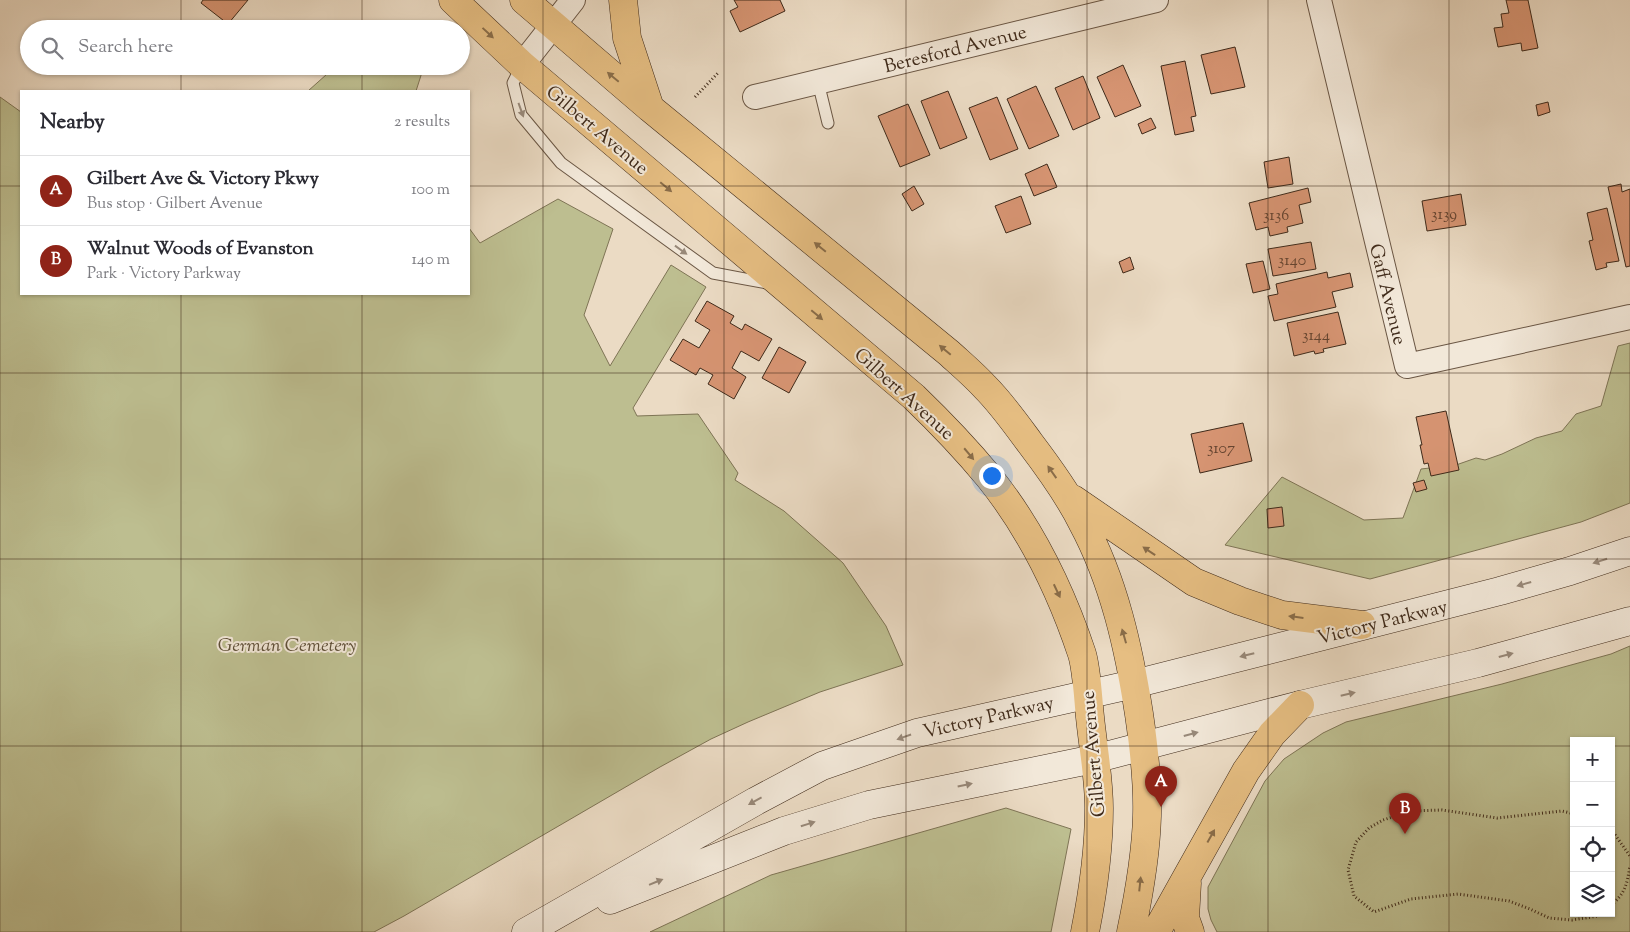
<!DOCTYPE html>
<meta charset="utf-8">
<style>
:root{--surface:#fff;--page:#f2f2f3;--text:#2b2b33;--muted:#7c7c81;--line:#e1e1e2;--accent:#8f2418}
body{margin:0;font-family:"Sorts Mill Goudy",serif;background:var(--page);color:var(--text)}
.controls{position:absolute;right:15px;bottom:15px;display:grid;overflow:hidden;border-radius:0px;box-shadow:0 1px 4px #0004}
.controls button{width:45px;height:45px;display:grid;place-items:center;padding:0;border:0;border-bottom:1px solid var(--line);background:var(--surface);color:var(--text);font:25px sans-serif}
.you{position:absolute;left:991px;top:475px;width:18px;height:18px;margin:-12px;border:4px solid #fff;border-radius:50%;background:#1a73e8;box-shadow:0 0 0 8px #1a73e833}
.badge{display:grid;place-items:center;width:32px;height:32px;border-radius:50%;background:var(--accent);color:#fff;font-size:16px;font-weight:700}
.pin{position:absolute;translate:-50% -41px;filter:drop-shadow(0 1px 2px #0008)}
.pin::after{content:'';position:absolute;top:26px;width:18px;height:15px;background:inherit;clip-path:polygon(0 0,100% 0,50% 100%)}
.list{margin:0;padding:0;list-style:none}
h2{display:flex;justify-content:space-between;align-items:center;height:65px;margin:0;padding:0 20px;font-size:21px}
h2 small{font-size:16px;font-weight:400;color:var(--muted)}
.list li{display:grid;grid-template-columns:32px 1fr auto;gap:15px;align-items:center;box-sizing:border-box;height:70px;padding:0 20px;border-top:1px solid var(--line)}
.list b{display:block;font-size:19px;white-space:nowrap}
.list p{margin:0;font-size:16px;white-space:nowrap;color:var(--muted)}
.list em{font-size:16px;font-style:normal;color:var(--muted)}
.icon{flex:none;width:28px;height:28px;fill:none;stroke:currentColor;stroke-width:2;stroke-linecap:round;stroke-linejoin:round}
.map{position:relative;flex:none;width:1630px;height:932px;overflow:hidden}
.search{position:absolute;background:var(--surface);box-shadow:0 1px 4px #0004;left:20px;top:20px;width:450px;height:55px;display:flex;align-items:center;gap:12px;box-sizing:border-box;padding:0 18px;border-radius:28px;color:var(--muted);font-size:19px}
.panel{position:absolute;background:var(--surface);box-shadow:0 1px 4px #0004;left:20px;top:90px;width:450px;height:205px;border-radius:0px}
.map>svg:first-child{display:block}
.green{fill:#bdbe90;stroke:#7e7455;fill-rule:evenodd}
.building{fill:#d69472;stroke:#3f2a1a}
.lines{fill:none;stroke-linecap:round;stroke-linejoin:round}
.lane-casing{stroke:#6a5644;stroke-width:13}
.street-casing{stroke:#6a5644;stroke-width:26}
.secondary-casing{stroke:#3f2a1a;stroke-width:29}
.primary-casing{stroke:#3f2a1a;stroke-width:29}
.path{stroke:#3f2a1a;stroke-width:3;stroke-dasharray:1 2.5;stroke-linecap:butt}
.lane{stroke:#f2e8d9;stroke-width:11}
.street{stroke:#f2e8d9;stroke-width:24}
.secondary{stroke:#f2e8d9;stroke-width:28}
.primary{stroke:#e6be82;stroke-width:28}
.oneway{fill:#8a6d49}
.oneway2{fill:#98897a}
.grid{fill:none;stroke:#3f2a1a;stroke-width:1;stroke-opacity:0.55}
.labels{text-anchor:middle;stroke-width:4;stroke-linejoin:round;paint-order:stroke}
.number-label{font-size:16px;fill:#654430}
.street-label{font-size:19px;fill:#3f2a1a;stroke:#f2e8d9}
.park-label{font-size:19px;font-style:italic;fill:#5e4f38;stroke:#f2e8d9}
</style>
<div class="map">
<svg width="1630" height="932" viewBox="0 0 1630 932">
<rect width="100%" height="100%" fill="#ebdbc4"/>
<filter id="stains"><feTurbulence type="fractalNoise" baseFrequency=".004" numOctaves="4"/><feColorMatrix values="0 0 0 0 .2 0 0 0 0 .09 0 0 0 0 .02 0 0 0 .5 -.17"/></filter>
<radialGradient id="worn" r=".72"><stop offset=".6" stop-color="#630" stop-opacity="0"/><stop offset="1" stop-color="#630" stop-opacity=".3"/></radialGradient>
<path class="green" d="M336 66H424L416 91H308Z
M0 97 21 112V294H469V228L480 243 558 199 613 229 584 315 610 366 671 265 706 287 633 408 637 416 698 414 738 473 735 480 784 511 843 563 886 626 903 665 820 692 748 722 711 739 660 767 404 916 374 932H0Z
M1630 343V503L1581 522 1370 579 1225 545 1282 477 1364 520 1403 518 1421 469 1456 465 1476 458 1485 460 1502 454 1536 438 1562 431 1576 414 1601 406 1618 346Z
M1630 646V932H1217L1211 920 1208 909V887L1265 781 1284 759 1323 733 1346 722 1502 684 1611 654ZM1574 741H1611V913H1574Z
M1006 808 1071 829 1051 932H650L771 875Z"/>
<path class="building" d="M203 0H248L228 24 201 3Z
M734 0H780L785 11 740 32 730 11 738 7Z
M1506 0H1528L1538 48 1522 51 1521 43 1498 47 1494 28 1503 27 1501 14 1509 13Z
M1235 47 1245 87 1211 94 1201 55Z
M1185 61 1196 116 1191 117 1194 131 1175 135 1161 66Z
M1123 65 1141 106 1115 117 1097 77Z
M1083 76 1100 118 1073 130 1055 88Z
M1036 86 1059 136 1029 149 1007 99Z
M948 91 967 138 940 149 921 101Z
M997 97 1018 149 990 160 969 108Z
M1548 102 1550 112 1538 116 1536 105Z
M908 104 930 155 900 167 878 116Z
M1151 118 1156 128 1142 134 1138 124Z
M1289 157 1293 184 1268 188 1264 162Z
M1047 164 1057 187 1034 196 1025 174Z
M1621 184 1622 192 1630 189V266L1626 267 1608 187Z
M914 186 924 204 912 211 902 194Z
M1308 188 1311 202 1299 205 1303 223 1287 227 1288 232 1270 236 1268 227 1256 230 1249 203Z
M1461 194 1466 225 1427 231 1422 201Z
M1021 196 1031 224 1006 233 995 206Z
M1607 208 1619 261 1606 263 1607 267 1596 270 1589 241 1593 240 1587 213Z
M1311 242 1316 269 1273 276 1268 249Z
M1130 257 1134 269 1123 273 1119 262Z
M1263 261 1270 289 1253 293 1246 264Z
M1327 272 1328 278 1350 273 1353 287 1332 292 1336 307 1274 321 1268 296 1278 294 1276 284Z
M707 301 734 316 730 323 742 330 745 324 772 339 759 361 741 351 732 368 746 377 734 399 708 384 713 375 700 368 696 375 670 360 683 339 699 348 710 330 695 321Z
M1338 312 1346 344 1323 349 1324 352 1315 354 1314 351 1294 356 1287 323Z
M779 347 806 362 789 393 762 378Z
M1446 411 1459 470 1431 476 1428 463 1424 464 1420 445H1422L1416 417Z
M1243 423 1252 461 1200 473 1191 434Z
M1424 480 1427 489 1416 492 1413 483Z
M1282 507 1284 526 1268 528 1267 509Z"/>
<g class="lines">
<g class="lane-casing">
<path id="lane" d="M522 65 513 83 521 115 561 163 713 273 772 284
M818 82 828 123"/>
</g>
<g class="street-casing">
<path id="street" d="M1319 0 1407 366 1630 317
M522 65 573 0
M755 97 1156 0"/>
</g>
<g class="secondary-casing">
<path id="secondary" d="M610 900 784 831 869 805 1094 759 1300 705 1478 663 1630 621
M526 932 756 801 822 766 917 733 1134 684 1500 591 1570 571 1630 551"/>
</g>
<g class="primary-casing">
<path id="primary" d="M453 0 522 65 914 397C940 422 965 448 989 477 1030 528 1061 591 1082 654 1087 671 1088 699 1090 717 1093 747 1099 778 1099 808 1099 849 1093 892 1085 932
M524 0 650 108 949 353C961 364 974 375 985 387 1002 404 1016 424 1030 443 1049 468 1068 494 1082 522 1114 581 1129 649 1139 714 1144 748 1148 781 1147 816 1146 855 1139 894 1131 932
M623 0 627 38 650 108
M1073 499 1194 582 1240 601 1282 615 1362 625
M1187 883 1185 918 1190 932
M1156 932 1246 771 1272 734 1300 705"/>
</g>
<path class="path" d="M695 97 719 72
M1574 814 1562 811 1497 818 1442 810 1412 811 1383 820 1369 828 1356 842 1348 870 1354 896 1374 912 1411 899 1458 894 1509 901 1530 909 1549 918 1572 920 1598 916 1601 913
M1611 829 1630 856
M1611 905C1625 894 1627 884 1630 866"/>
<use href="#lane" class="lane"/>
<use href="#street" class="street"/>
<use href="#secondary" class="secondary"/>
<use href="#primary" class="primary"/>
</g>
<defs><path id="oneway-solid" d="M-6-.8H1V-3.2L6.5 0L1 3.2V.8H-6Z" transform="scale(1.25)"/></defs>
<g class="oneway">
<use href="#oneway-solid" transform="translate(488 33) rotate(43)"/>
<use href="#oneway-solid" transform="translate(613 77) rotate(-140)"/>
<use href="#oneway-solid" transform="translate(666 187) rotate(40)"/>
<use href="#oneway-solid" transform="translate(820 247) rotate(-141)"/>
<use href="#oneway-solid" transform="translate(817 315) rotate(40)"/>
<use href="#oneway-solid" transform="translate(945 350) rotate(-140)"/>
<use href="#oneway-solid" transform="translate(969 454) rotate(50)"/>
<use href="#oneway-solid" transform="translate(1052 472) rotate(-125)"/>
<use href="#oneway-solid" transform="translate(1149 551) rotate(-146)"/>
<use href="#oneway-solid" transform="translate(1057 591) rotate(65)"/>
<use href="#oneway-solid" transform="translate(1296 617) rotate(-173)"/>
<use href="#oneway-solid" transform="translate(1124 636) rotate(-106)"/>
<use href="#oneway-solid" transform="translate(1211 836) rotate(-61)"/>
<use href="#oneway-solid" transform="translate(1140 884) rotate(-84)"/>
</g>
<g class="oneway2">
<use href="#oneway-solid" transform="translate(521 110) rotate(70)"/>
<use href="#oneway-solid" transform="translate(681 250) rotate(36)"/>
<use href="#oneway-solid" transform="translate(1600 561) rotate(162)"/>
<use href="#oneway-solid" transform="translate(1524 584) rotate(164)"/>
<use href="#oneway-solid" transform="translate(1247 655) rotate(166)"/>
<use href="#oneway-solid" transform="translate(1506 655) rotate(-15)"/>
<use href="#oneway-solid" transform="translate(1348 694) rotate(-13)"/>
<use href="#oneway-solid" transform="translate(1191 734) rotate(-15)"/>
<use href="#oneway-solid" transform="translate(904 737) rotate(161)"/>
<use href="#oneway-solid" transform="translate(965 785) rotate(-12)"/>
<use href="#oneway-solid" transform="translate(755 801) rotate(151)"/>
<use href="#oneway-solid" transform="translate(808 824) rotate(-17)"/>
<use href="#oneway-solid" transform="translate(656 882) rotate(-22)"/>
</g>
<path class="grid" d="M181 0V29M362 0V29M543 0V932M724 0V932M906 0V932M1087 0V932M1268 0V932M1449 0V932M181 66V91M362 66V91M0 186H21M469 186H1630M181 294V932M362 294V932M0 373H1630M0 559H1630M0 746H1574M1611 746H1630"/>
<g class="labels">
<g class="number-label">
<text x="1444" y="219">3139</text>
<text x="1276" y="220">3136</text>
<text x="1292" y="265">3140</text>
<text x="1316" y="340">3144</text>
<text x="1221" y="453">3107</text>
</g>
<g class="street-label">
<text transform="translate(955 48) rotate(-14)" y="7">Beresford Avenue</text>
<text transform="translate(598 129) rotate(40)" y="7">Gilbert Avenue</text>
<text transform="translate(1389 294) rotate(76)" y="7">Gaff Avenue</text>
<text transform="translate(905 393) rotate(42)" y="7">Gilbert Avenue</text>
<text transform="translate(1382 621) rotate(-14)" y="7">Victory Parkway</text>
<text transform="translate(988 716) rotate(-13)" y="7">Victory Parkway</text>
<text transform="translate(1092 754) rotate(-95)" y="7">Gilbert Avenue</text>
</g>
<g class="park-label">
<text x="287" y="651">German Cemetery</text>
</g>
</g>
<rect width="100%" height="100%" filter="url(#stains)"/>
<rect width="100%" height="100%" fill="url(#worn)"/>
</svg>
<div class="controls">
<button>+</button>
<button>−</button>
<button><svg class="icon" aria-label="locate" viewBox="0 0 24 24"><circle cx="12" cy="12" r="6"/><path d="M12 2v4M12 18v4M2 12h4M18 12h4"/></svg></button>
<button><svg class="icon" aria-label="layers" viewBox="0 0 24 24"><path d="M12 4l9 5-9 5-9-5zM3 14l9 5 9-5"/></svg></button>
</div>
<div class="you"></div>
<div class="pin badge" style="left:1161px;top:807px">A</div>
<div class="pin badge" style="left:1405px;top:834px">B</div>
<div class="search"><svg class="icon" aria-label="search" viewBox="0 0 24 24"><circle cx="10" cy="10" r="6"/><path d="M15 15l6 6"/></svg>Search here</div>
<section class="panel">
<h2>Nearby<small>2 results</small></h2>
<ul class="list">
<li><span class="badge">A</span><div><b>Gilbert Ave &amp; Victory Pkwy</b><p>Bus stop · Gilbert Avenue</p></div><em>100 m</em></li>
<li><span class="badge">B</span><div><b>Walnut Woods of Evanston</b><p>Park · Victory Parkway</p></div><em>140 m</em></li>
</ul>
</section>
</div>
